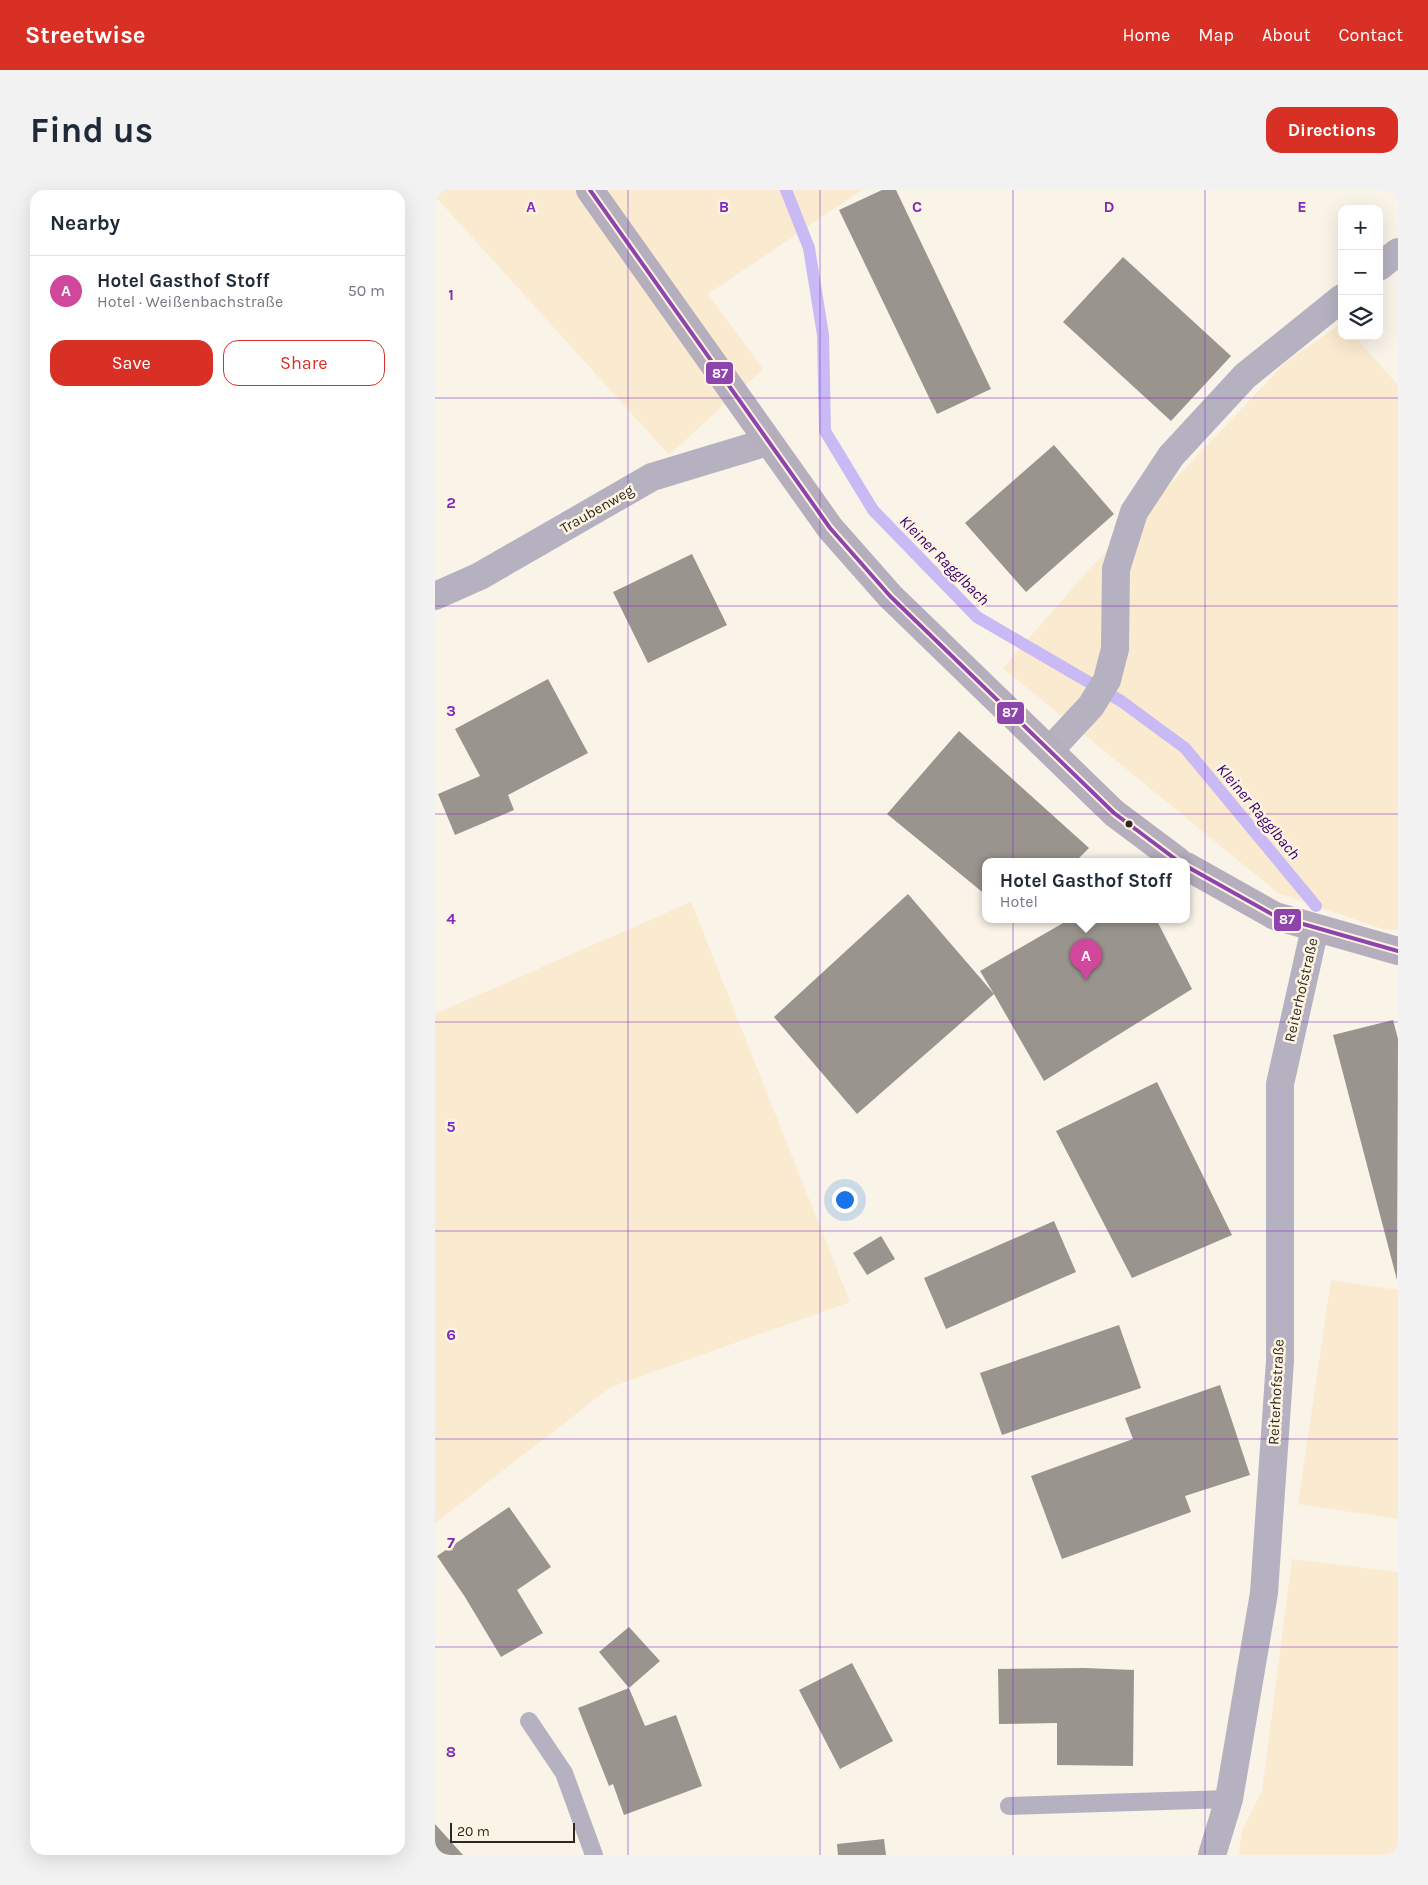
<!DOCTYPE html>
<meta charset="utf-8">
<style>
:root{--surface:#fff;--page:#f2f2f3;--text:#1f2937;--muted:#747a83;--line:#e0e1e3;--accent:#d93025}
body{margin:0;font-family:Karla,sans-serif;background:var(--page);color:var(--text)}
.controls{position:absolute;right:15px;top:15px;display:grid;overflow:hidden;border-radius:10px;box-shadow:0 5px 20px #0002}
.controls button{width:45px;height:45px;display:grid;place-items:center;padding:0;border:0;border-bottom:1px solid var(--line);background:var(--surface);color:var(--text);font:25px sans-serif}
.scale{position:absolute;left:15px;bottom:12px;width:125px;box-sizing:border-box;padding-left:5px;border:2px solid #2d2922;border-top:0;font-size:14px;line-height:18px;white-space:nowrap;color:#2d2922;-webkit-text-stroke:4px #fff4e2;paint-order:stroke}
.you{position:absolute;left:409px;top:1009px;width:18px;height:18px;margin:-12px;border:4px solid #fff;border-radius:50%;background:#1a73e8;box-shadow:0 0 0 8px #1a73e833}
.badge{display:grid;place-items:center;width:32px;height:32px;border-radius:50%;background:var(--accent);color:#fff;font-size:16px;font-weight:700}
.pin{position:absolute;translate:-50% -41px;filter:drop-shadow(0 1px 2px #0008)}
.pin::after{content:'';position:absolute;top:26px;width:18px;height:15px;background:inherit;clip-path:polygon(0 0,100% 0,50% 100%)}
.popup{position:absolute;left:547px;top:668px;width:208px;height:65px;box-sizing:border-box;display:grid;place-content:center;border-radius:10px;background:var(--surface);filter:drop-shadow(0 1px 4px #0005);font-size:16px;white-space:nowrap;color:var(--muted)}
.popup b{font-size:19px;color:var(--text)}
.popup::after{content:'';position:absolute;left:50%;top:100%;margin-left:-10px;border:10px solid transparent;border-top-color:var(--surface)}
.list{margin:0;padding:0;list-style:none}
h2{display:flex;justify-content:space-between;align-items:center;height:65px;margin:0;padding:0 20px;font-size:21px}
h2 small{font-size:16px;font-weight:400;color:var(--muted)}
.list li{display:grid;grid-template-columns:32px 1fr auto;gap:15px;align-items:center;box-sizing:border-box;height:70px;padding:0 20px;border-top:1px solid var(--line)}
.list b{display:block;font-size:19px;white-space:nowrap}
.list p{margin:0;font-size:16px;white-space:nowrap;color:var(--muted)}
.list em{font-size:16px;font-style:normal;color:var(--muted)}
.actions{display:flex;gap:10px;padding:15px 20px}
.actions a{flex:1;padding:11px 0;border:1px solid var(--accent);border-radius:15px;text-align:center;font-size:18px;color:var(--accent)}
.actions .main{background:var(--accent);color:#fff}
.icon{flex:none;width:28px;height:28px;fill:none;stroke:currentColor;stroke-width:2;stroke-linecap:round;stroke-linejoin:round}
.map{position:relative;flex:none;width:963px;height:1665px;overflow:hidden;border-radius:15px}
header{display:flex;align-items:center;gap:30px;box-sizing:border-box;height:70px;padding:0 25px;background:var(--accent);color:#fff}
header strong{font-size:24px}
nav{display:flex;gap:28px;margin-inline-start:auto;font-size:18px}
.intro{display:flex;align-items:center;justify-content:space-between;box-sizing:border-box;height:120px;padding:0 30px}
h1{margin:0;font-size:35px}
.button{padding:12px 22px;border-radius:15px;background:var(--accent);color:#fff;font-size:18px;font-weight:700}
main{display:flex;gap:30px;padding:0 30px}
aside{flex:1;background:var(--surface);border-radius:15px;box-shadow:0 5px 20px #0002}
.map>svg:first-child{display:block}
.green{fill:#faeacf}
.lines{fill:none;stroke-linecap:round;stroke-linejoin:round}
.stream{stroke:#c9b9f5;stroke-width:12}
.building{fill:#99948d}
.service{stroke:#b5b1c0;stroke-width:18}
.minor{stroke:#b5b1c0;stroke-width:28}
.secondary{stroke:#b4aebd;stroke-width:28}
.bus-1-casing{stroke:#fff4e2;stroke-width:8}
.bus-1{stroke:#8e44ad;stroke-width:4}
.grid{fill:none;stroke:#7b2cbf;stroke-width:1;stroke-opacity:0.55}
.bus-dot{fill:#2d2922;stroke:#fff4e2;stroke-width:2}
.labels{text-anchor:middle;stroke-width:5;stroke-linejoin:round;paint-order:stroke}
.street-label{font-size:15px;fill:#2d2922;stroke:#fff4e2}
.water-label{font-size:16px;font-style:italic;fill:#340170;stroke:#fff4e2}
.grid-label{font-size:16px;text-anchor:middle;font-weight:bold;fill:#7b2cbf;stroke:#fff4e2;stroke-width:5;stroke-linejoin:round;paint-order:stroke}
.line-badge{stroke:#fff4e2;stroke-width:2}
.badge-label{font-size:14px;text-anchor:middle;font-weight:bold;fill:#fff}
</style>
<header>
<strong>Streetwise</strong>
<nav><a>Home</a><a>Map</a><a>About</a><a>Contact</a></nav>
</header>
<div class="intro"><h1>Find us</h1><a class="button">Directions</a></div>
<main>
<aside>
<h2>Nearby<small></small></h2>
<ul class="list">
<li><span class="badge" style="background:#d1479c">A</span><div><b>Hotel Gasthof Stoff</b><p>Hotel · Weißenbachstraße</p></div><em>50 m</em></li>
</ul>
<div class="actions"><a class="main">Save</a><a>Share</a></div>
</aside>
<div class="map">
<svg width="963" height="1665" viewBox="0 0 963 1665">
<rect width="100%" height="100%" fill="#f9f3e8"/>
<path class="green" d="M0 0H427L273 104 328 179 234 265 0 6Z
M907 133V146H919L963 195V740L948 739 843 703 568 478 649 385 850 173Z
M256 712 415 1112 176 1197 0 1333V824Z
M896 1090 963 1100V1329L863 1314Z
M857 1369 963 1382V1665H804L807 1641 827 1601Z"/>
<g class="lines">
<path class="stream" d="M351 0 374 58 388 145 390 241 438 320 542 427 686 511 750 558 881 716"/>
</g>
<path class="building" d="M447 0H461L556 199 502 224 404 20Z
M688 67 796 166 736 231 628 132Z
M619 255 679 324 591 402 530 333Z
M257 364 292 435 213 473 178 402Z
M113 489 153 563 73 605 79 620 20 645 3 604 45 586 20 539Z
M524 541 654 658 641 671H551V705L452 624Z
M473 704 559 804 545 781 635 729H721L757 799 609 891 559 804 422 924 339 827Z
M958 830 963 849 962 1090 898 845Z
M722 892 797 1045 697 1088 621 941Z
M619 1031 641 1082 511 1139 489 1088Z
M446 1046 460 1069 432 1085 418 1063Z
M684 1135 706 1198 567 1245 545 1183Z
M785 1195 815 1285 750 1306 756 1322 627 1369 596 1286 698 1249 690 1228Z
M74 1317 116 1377 82 1400 108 1443 66 1467 30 1407 2 1366Z
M194 1437 225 1471 194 1498 210 1536 241 1525 267 1596 189 1625 178 1594 174 1596 143 1518 194 1498 164 1462Z
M417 1473 458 1551 405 1579 364 1500Z
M649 1478 699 1480 698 1576 622 1575V1533L564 1534 563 1479Z
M0 1634 28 1665H0Z
M449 1649 451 1665H403L402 1654Z"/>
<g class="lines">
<path class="service" d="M94 1531 129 1583 159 1665
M574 1616 794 1609"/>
<path class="minor" d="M944 77 963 62
M0 406 45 386 217 287 333 252
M615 560 656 516 672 490 680 459 681 379 699 322 736 266 810 186 907 108
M777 1665 794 1609 829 1403 845 1171V894L880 738"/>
<path class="secondary" d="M155 0 395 338 455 406 679 623 743 671
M751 676 840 726 963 761"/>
<g class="bus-1-casing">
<path id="bus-1" d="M155 0 395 338 455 406 679 623 743 671
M751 676 840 726 963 761"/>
</g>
<use href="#bus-1" class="bus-1"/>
</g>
<path class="grid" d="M193 0V1665M385 0V1665M578 0V1665M770 0V1665M0 208H963M0 416H963M0 624H963M0 832H963M0 1041H963M0 1249H963M0 1457H963"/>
<circle class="bus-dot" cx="694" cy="634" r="4.5"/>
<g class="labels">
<g class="street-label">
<text transform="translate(162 319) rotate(-30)" y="5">Traubenweg</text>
<text transform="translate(866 800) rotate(-77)" y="5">Reiterhofstraße</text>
<text transform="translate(841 1202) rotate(-87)" y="5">Reiterhofstraße</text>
</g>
<g class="water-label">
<text transform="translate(510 370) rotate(45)" y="6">Kleiner Ragglbach</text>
<text transform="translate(824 621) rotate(50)" y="6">Kleiner Ragglbach</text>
</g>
</g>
<g class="grid-label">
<text x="96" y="22">A</text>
<text x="289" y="22">B</text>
<text x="482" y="22">C</text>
<text x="674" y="22">D</text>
<text x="867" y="22">E</text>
<text x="16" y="110">1</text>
<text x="16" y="318">2</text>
<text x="16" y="526">3</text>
<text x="16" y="734">4</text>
<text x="16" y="942">5</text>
<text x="16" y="1150">6</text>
<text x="16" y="1358">7</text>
<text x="16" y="1567">8</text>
</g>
<g class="line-badge">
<rect x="270" y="171" width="29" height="24" rx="5" fill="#8e44ad"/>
<rect x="561" y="511" width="29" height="24" rx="5" fill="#8e44ad"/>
<rect x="838" y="718" width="29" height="24" rx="5" fill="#8e44ad"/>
</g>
<g class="badge-label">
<text x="285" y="188">87</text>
<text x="575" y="527">87</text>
<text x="852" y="734">87</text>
</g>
</svg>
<div class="controls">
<button>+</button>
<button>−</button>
<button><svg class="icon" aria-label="layers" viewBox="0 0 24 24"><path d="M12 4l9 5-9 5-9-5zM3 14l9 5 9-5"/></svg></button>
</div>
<div class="scale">20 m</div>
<div class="you"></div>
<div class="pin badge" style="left:651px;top:790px;background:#d1479c">A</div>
<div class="popup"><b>Hotel Gasthof Stoff</b>Hotel</div>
</div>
</main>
